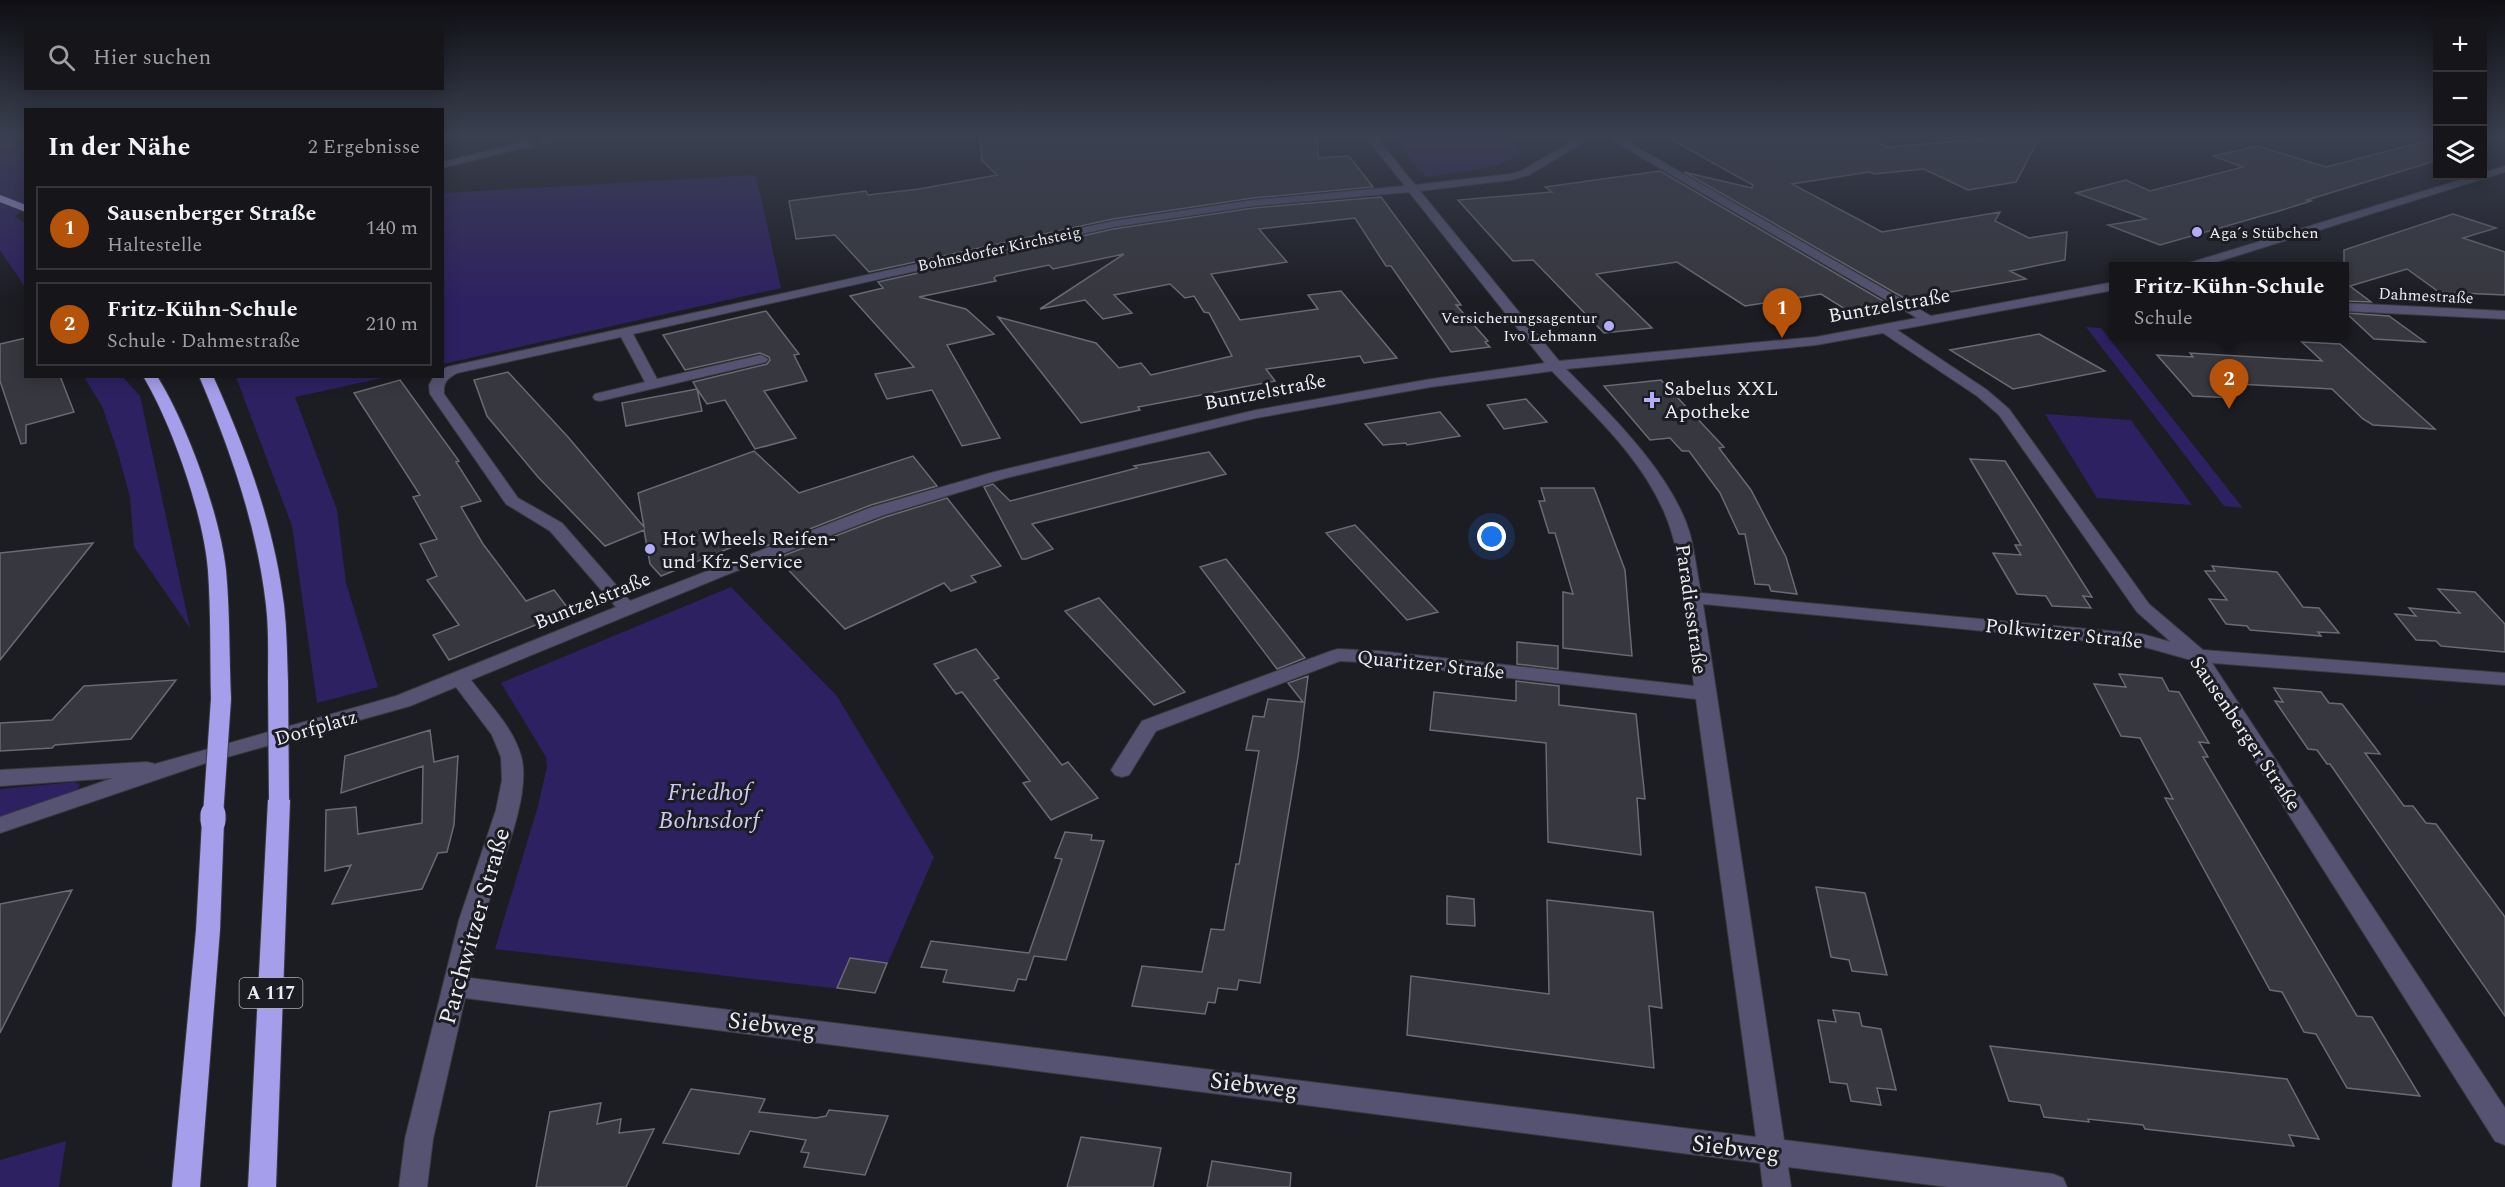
<!DOCTYPE html>
<html lang="de">
<meta charset="utf-8">
<style>
:root{--surface:#15151a;--page:#1e1e23;--text:#f1f3f6;--muted:#9d9fa2;--line:#343439;--accent:#b45309}
body{margin:0;font-family:Spectral,serif;background:var(--page);color:var(--text)}
.controls{position:absolute;right:18px;top:18px;display:grid;overflow:hidden;border-radius:0px;box-shadow:0 3px 15px #0003}
.controls button{width:54px;height:54px;display:grid;place-items:center;padding:0;border:0;border-bottom:2px solid var(--line);background:var(--surface);color:var(--text);font:30px sans-serif}
.you{position:absolute;left:1492px;top:537px;width:21px;height:21px;margin:-15px;border:4px solid #fff;border-radius:50%;background:#1a73e8;box-shadow:0 0 0 9px #1a73e833}
.badge{display:grid;place-items:center;width:39px;height:39px;border-radius:50%;background:var(--accent);color:#fff;font-size:20px;font-weight:700}
.pin{position:absolute;translate:-50% -50px;filter:drop-shadow(0 2px 3px #0008)}
.pin::after{content:'';position:absolute;top:32px;width:21px;height:18px;background:inherit;clip-path:polygon(0 0,100% 0,50% 100%)}
.popup{position:absolute;left:2109px;top:262px;width:240px;height:78px;box-sizing:border-box;display:grid;place-content:center;border-radius:0px;background:var(--surface);filter:drop-shadow(0 2px 4px #0005);font-size:20px;white-space:nowrap;color:var(--muted)}
.popup b{font-size:22px;color:var(--text)}
.popup::after{content:'';position:absolute;left:50%;top:100%;margin-left:-12px;border:12px solid transparent;border-top-color:var(--surface)}
.list{margin:0;padding:0;list-style:none}
h2{display:flex;justify-content:space-between;align-items:center;height:78px;margin:0;padding:0 24px;font-size:26px}
h2 small{font-size:20px;font-weight:400;color:var(--muted)}
.list li{display:grid;grid-template-columns:39px 1fr auto;gap:18px;align-items:center;box-sizing:border-box;height:84px;margin:0 12px 12px;padding:0 12px;border:2px solid var(--line);border-radius:0px}
.list b{display:block;font-size:22px;white-space:nowrap}
.list p{margin:0;font-size:20px;white-space:nowrap;color:var(--muted)}
.list em{font-size:20px;font-style:normal;color:var(--muted)}
.icon{flex:none;width:33px;height:33px;fill:none;stroke:currentColor;stroke-width:2;stroke-linecap:round;stroke-linejoin:round}
.map{position:relative;flex:none;width:2505px;height:1187px;overflow:hidden}
.search{position:absolute;background:var(--surface);box-shadow:0 3px 15px #0003;left:24px;top:24px;width:420px;height:66px;display:flex;align-items:center;gap:15px;box-sizing:border-box;padding:0 21px;border-radius:0px;color:var(--muted);font-size:22px}
.panel{position:absolute;background:var(--surface);box-shadow:0 3px 15px #0003;left:24px;top:108px;width:420px;height:270px;border-radius:0px}
.map>svg:first-child{display:block}
.green{fill:#2e2161}
.building{fill:#37373f;stroke:#6a6a73;stroke-width:1.5}
.lines{fill:none;stroke-linecap:round;stroke-linejoin:round}
.minor-tunnel{stroke:#3b3b42;stroke-width:11;stroke-dasharray:11 6;stroke-linecap:butt}
.minor-casing{stroke:#393940;stroke-width:2}
.highway-casing{stroke:#393940;stroke-width:2}
.minor{fill:#555371;fill-rule:evenodd}
.highway{fill:#a59eea;fill-rule:evenodd}
.highway-bridge-far1-casing{stroke:#393940;stroke-width:22;stroke-linecap:butt}
.highway-bridge-casing{stroke:#393940;stroke-width:27;stroke-linecap:butt}
.highway-bridge-far1{stroke:#a59eea;stroke-width:20}
.highway-bridge{stroke:#a59eea;stroke-width:25}
.poi-dot{fill:#b3adf9;stroke:#1c1c23;stroke-width:2}
.labels{text-anchor:middle;stroke-width:6;stroke-linejoin:round;paint-order:stroke}
.far-poi-label{font-size:16px;fill:#edecf2;stroke:#1c1c23;text-anchor:start}
.far-street-label{font-size:16px;fill:#edecf2;stroke:#1c1c23}
.shield{fill:#1c1c23;stroke:#aeaeb4;stroke-width:1.5}
.shield-label{font-size:18px;font-weight:bold;fill:#edecf2}
.street-label{font-size:20px;fill:#edecf2;stroke:#1c1c23}
.poi-label{font-size:20px;fill:#edecf2;stroke:#1c1c23;text-anchor:start}
.near-park-label{font-size:24px;font-style:italic;fill:#cac8f0;stroke:#1c1c23}
.near-street-label{font-size:24px;fill:#edecf2;stroke:#1c1c23}
</style>
<div class="map">
<svg width="2505" height="1187" viewBox="0 0 2505 1187">
<rect width="100%" height="100%" fill="#1c1c23"/>
<path class="green" d="M0 135H25V208L15 216 25 224V287L0 250Z
M1390 135H1504L1524 154 1495 166 1426 177Z
M756 175 781 288 443 364V193Z
M2086 327 2101 328 2243 508 2224 506Z
M84 377H123L140 396 190 628 134 547 130 497 118 453 102 406Z
M236 377H387L295 397 337 510 346 583 378 687 317 703 292 526Z
M2045 414 2131 420 2192 505 2097 498Z
M731 587 837 696 934 857 875 993 495 949 538 806 547 767 546 757 501 683Z
M74 782 80 784 78 789 71 794 0 817V789Z
M66 1141 59 1187H0V1160Z"/>
<path class="building" d="M980 135H1317L1318 158 1349 156 1373 187 1253 198 1113 219 869 272 835 235 796 239 789 201 866 191 868 195 919 189 997 175 982 161Z
M1663 135H1866L1887 147 2041 135 2016 182 1968 190 1924 169 1874 174 1869 172 1792 184 1882 232 2000 212 1995 221 2029 238 2067 232 2065 260 2010 271 2026 279 1910 299 1904 298 1684 172 1752 188 1753 185Z
M2438 138V160L2307 200 2311 201 2279 211 2160 245 2108 225 2146 219 2076 193 2126 180 2150 191 2243 167 2213 156 2258 146 2326 167Z
M1660 171 1885 302 1845 309 1821 294 1745 306 1677 262 1596 274 1652 328 1604 333 1533 260 1513 261 1458 200 1552 192 1545 187Z
M1381 197 1461 305H1456L1488 341 1485 342 1490 347 1451 352 1391 266H1386L1355 218 1259 229 1287 262 1211 274 1240 320 1318 309 1308 295 1341 291 1397 358 1364 363 1360 356 1266 369 1275 381 1138 407 1140 410 1081 423 998 317 1096 343 1119 368 1141 363 1151 375 1232 356 1209 313 1204 312 1194 296 1185 298 1170 284 1114 295 1132 313 1103 319 1085 300 1040 309 1124 254 1053 269 1049 265 996 276 994 278 996 281 919 297 966 309 994 334 947 345 1000 438 962 446 932 390 887 399 875 374 914 367 850 296 883 288 878 282 1113 229 1253 208Z
M2453 214 2496 228 2463 238 2505 252V295L2439 292 2407 269 2350 286 2371 302 2344 301V250Z
M766 311 799 354 794 355 807 381 764 391 796 438 755 449 725 400 707 404 697 389 702 411 626 426 622 403 697 389 693 382 767 364 770 360 769 357 760 353 685 370 663 335Z
M2346 313 2389 316 2425 342 2374 339Z
M2039 334 2105 371 2013 389 1950 350Z
M26 338V376H60L74 412 26 425V443L21 444 0 381V344Z
M2302 342 2340 344 2435 429 2373 425 2363 419 2332 389 2220 383 2234 398 2193 396 2157 355 2193 357 2190 353 2322 361Z
M508 372 568 437 644 527 638 493 754 451 799 493 913 456 937 486 871 505 766 546 757 537 661 576 650 564 644 530 605 546 538 477 487 416 474 380Z
M400 380 459 461 456 462 481 501 461 507 483 544 526 601 554 590 570 611 449 660 433 635 459 625 427 580 437 576 420 544 437 539 413 497 420 495 354 393Z
M1661 380 1724 447 1719 448 1751 490 1786 557 1797 594 1771 591 1769 585 1755 584 1745 534H1739L1720 493 1689 451H1682L1670 438 1650 440 1604 386Z
M1526 399 1547 422 1504 429 1487 405Z
M1440 412 1460 436 1407 445 1406 443 1383 445 1365 424Z
M1209 452 1226 474 1032 524 1053 549 1026 559H1022L984 487 993 484 1010 501 1137 468 1134 466Z
M1970 459 2005 461 2092 597 2083 596 2091 608 2052 606 2046 596 2017 594 1993 553 2021 555 2015 545H2021Z
M1541 488H1594L1625 570 1632 656 1563 648V592L1573 594 1555 533H1549L1539 501H1545Z
M947 498 1001 566 971 576 976 582 951 591 944 583 845 629 777 558 885 517Z
M1355 525 1438 612 1407 620 1326 533Z
M93 543 0 660V553Z
M1226 559 1305 658 1277 669 1200 567Z
M2212 566 2277 572 2303 607 2319 608 2339 633 2318 632 2321 636 2250 630 2247 626 2226 624 2209 599 2227 600 2205 571H2215Z
M2438 589 2475 592 2505 624V652L2441 646 2436 641 2416 640 2395 614 2416 616 2409 608 2460 613Z
M1099 598 1185 692 1154 705 1065 611Z
M1517 642 1558 646V669L1517 664Z
M976 649 999 678 994 680 1062 765 1068 762 1098 798 1051 820 1023 783 1030 781 962 692 956 694 934 664Z
M2119 674 2162 678 2169 691 2179 692 2209 743 2199 742 2208 757H2203L2357 1016 2372 1017 2420 1096 2347 1088 2316 1034 2304 1032 2282 992 2270 990 2165 798 2173 799 2140 738 2121 736 2094 684 2126 687Z
M1308 676 1298 757 1260 983 1239 980 1237 990 1218 988 1215 1003 1208 1002 1205 1014 1132 1006 1142 966 1202 972 1211 929 1224 930 1236 864H1239L1259 751 1246 750 1253 716 1264 717 1268 699 1303 702 1288 683Z
M176 680 131 739 55 745 52 748 0 751V723L52 720 84 686Z
M1516 681 1559 686V705L1636 714 1645 799 1637 798 1641 855 1548 842 1546 743 1430 730 1434 692 1516 701Z
M2274 688 2321 692 2329 703 2342 704 2380 754 2365 753 2404 806H2413L2426 823 2436 824 2505 917V1016L2330 764H2327L2317 750 2308 749 2275 701 2283 702Z
M430 730 434 762 458 756 454 825 447 852 438 853 422 889 332 904 351 865 325 871 326 810 356 807 358 834 422 823 423 766 341 793 345 756Z
M1065 832 1092 835 1091 840 1104 841 1066 960 1034 956 1026 980 1018 979 1014 991 943 982 947 970 921 967 931 941 1029 953 1062 859 1055 858Z
M1816 887 1865 893 1887 975 1852 971 1849 960 1831 957Z
M72 890 0 1033V904Z
M1447 896 1474 899 1475 926 1447 924Z
M1547 900 1653 912 1662 1008 1649 1006 1654 1068 1407 1035 1411 976 1549 994Z
M850 958 887 963 875 993 837 988Z
M1833 1010 1859 1013 1862 1026 1881 1029 1896 1090 1877 1088 1881 1105 1851 1101 1847 1084 1830 1082 1818 1020 1836 1022Z
M1990 1046 2287 1079 2319 1139 2289 1135 2294 1146 2145 1129 2143 1125 2088 1119 2089 1122 2044 1117 2040 1105 2009 1101Z
M691 1089 765 1099 759 1112 816 1118 826 1116 829 1110 888 1116 865 1175 804 1167 809 1153 801 1152 806 1140 750 1131 739 1154 663 1143Z
M601 1103 597 1124 621 1119 619 1133 654 1129 626 1187H536L550 1112Z
M1081 1137 1161 1148 1153 1187H1067Z
M1212 1161 1291 1173 1290 1187H1207Z"/>
<g class="lines">
<path class="minor-tunnel" d="M523 145 562 136"/>
<g class="minor-casing">
<path id="minor" d="M557 135H569L562 139Z
M1364 135H1375L1415 185 1510 174 1521 171 1583 135H1596L1529 175 1511 180 1420 191 1559 361 1816 337 1917 318 1603 135H1616L1931 316 2114 282V290L1897 330 1987 390 2009 409 2149 604 2203 650 2505 673V685L2212 663 2505 1108V1145L2495 1141 2191 660 2141 646 1703 604 1784 1140 2053 1174 2063 1178 2067 1187H1948L1788 1167 1791 1187H1763L1760 1163 465 998 433 1139 427 1187H399L405 1139 459 920 496 810 502 780 501 757 492 735 456 687 410 706 206 763 0 833V817L113 778 0 786V770L147 762 155 764 396 696 616 607 550 531 506 504 430 394 429 385 434 376H442V370L447 367 1113 221 1253 200 1405 186ZM1409 192 1545 363 1431 379 1256 410 994 472 872 507 630 601 562 523 518 498 444 394C443 382 447 379 457 373L621 337 645 382 595 394 593 397 595 400 600 401 766 362 768 359 761 355 657 379 633 334 1113 227 1253 206ZM1883 333 1977 396 1999 415 2137 612 2171 642 2142 634 1701 593C1697 574 1695 553 1690 534 1672 473 1609 413 1566 369L1816 345ZM1552 371C1593 414 1642 458 1665 514 1685 561 1688 635 1694 686L1379 651 1338 649 1331 651 1142 721 1111 770 1115 775 1122 777 1129 775 1156 731 1340 661 1379 663 1696 699 1756 1137 470 978C474 958 478 939 483 920 495 878 533 797 521 756 513 727 489 704 471 680L726 575 884 515 1006 478 1256 418 1431 387Z
M523 142 527 143V147L442 168V162Z
M2505 166V172L2204 266H2187L2189 263 2473 176H2482V173Z
M2344 303 2505 311V319L2344 311Z"/>
</g>
<g class="highway-casing">
<path id="highway" d="M0 195 26 205V212L0 202Z
M143 376H157C187 424 220 515 226 570 230 613 229 656 231 699L228 704 221 706 214 704 211 699C210 656 211 613 208 571 204 516 172 424 143 376Z
M199 376H213C246 449 274 525 284 605 287 631 287 657 288 683L285 688 278 689 271 688 268 683C268 657 269 631 266 605 257 526 230 449 199 376Z
M279 792 287 794 290 800 276 1187H248L268 800 271 794Z
M213 813 221 815 224 821 220 930 200 1187H172L196 930 202 821 205 815Z"/>
</g>
<use href="#minor" class="minor"/>
<use href="#highway" class="highway"/>
<g class="highway-bridge-far1-casing">
<path id="highway-bridge-far1" d="M278 683 279 800
M213 816 221 699"/>
</g>
<g class="highway-bridge-casing">
<path id="highway-bridge" d="M213 821V814"/>
</g>
<use href="#highway-bridge-far1" class="highway-bridge-far1"/>
<use href="#highway-bridge" class="highway-bridge"/>
</g>
<linearGradient id="sky" x2="0" y2="1"><stop stop-color="#0f0f13"/><stop offset="0.45" stop-color="#3a4050"/><stop offset="1" stop-color="#3a4050" stop-opacity="0"/></linearGradient>
<rect width="2505" height="301" fill="url(#sky)"/>
<g class="poi-dot">
<circle cx="2197" cy="232" r="6"/>
<circle cx="1609" cy="326" r="6"/>
<path d="M1649 391h6v6h6v6h-6v6h-6v-6h-6v-6h6z"/>
<circle cx="650" cy="549" r="6"/>
</g>
<g class="labels">
<g class="far-poi-label">
<text x="2209" y="238">Aga´s Stübchen</text>
<text x="1597" y="323" text-anchor="end">Versicherungsagentur<tspan x="1597" dy="18">Ivo Lehmann</tspan></text>
</g>
<g class="far-street-label">
<text transform="translate(999 248) rotate(-12)" y="6">Bohnsdorfer Kirchsteig</text>
<text transform="translate(2426 295) rotate(3)" y="6">Dahmestraße</text>
</g>
<rect class="shield" x="239.5" y="978" width="63" height="30" rx="4.5"/>
<g class="shield-label">
<text x="271" y="999">A 117</text>
</g>
<g class="street-label">
<text transform="translate(1889 305) rotate(-10)" y="7">Buntzelstraße</text>
<text transform="translate(1265 391) rotate(-11)" y="7">Buntzelstraße</text>
<text transform="translate(592 600) rotate(-22)" y="7">Buntzelstraße</text>
<text transform="translate(1692 609) rotate(82)" y="7">Paradiesstraße</text>
<text transform="translate(2064 633) rotate(6)" y="7">Polkwitzer Straße</text>
<text transform="translate(1431 664) rotate(6)" y="7">Quaritzer Straße</text>
<text transform="translate(316 727) rotate(-16)" y="7">Dorfplatz</text>
<text transform="translate(2246 733) rotate(56)" y="7">Sausenberger Straße</text>
</g>
<g class="poi-label">
<text x="1664" y="395">Sabelus XXL<tspan x="1664" dy="23">Apotheke</tspan></text>
<text x="662" y="545">Hot Wheels Reifen-<tspan x="662" dy="23">und Kfz-Service</tspan></text>
</g>
<g class="near-park-label">
<text x="709" y="800">Friedhof<tspan x="709" dy="28">Bohnsdorf</tspan></text>
</g>
<g class="near-street-label">
<text transform="translate(474 926) rotate(-74)" y="8">Parchwitzer Straße</text>
<text transform="translate(772 1025) rotate(7)" y="8">Siebweg</text>
<text transform="translate(1254 1085) rotate(7)" y="8">Siebweg</text>
<text transform="translate(1736 1148) rotate(7)" y="8">Siebweg</text>
</g>
</g>
</svg>
<div class="controls">
<button>+</button>
<button>−</button>
<button><svg class="icon" aria-label="layers" viewBox="0 0 24 24"><path d="M12 4l9 5-9 5-9-5zM3 14l9 5 9-5"/></svg></button>
</div>
<div class="you"></div>
<div class="pin badge" style="left:1782px;top:338px">1</div>
<div class="pin badge" style="left:2229px;top:409px">2</div>
<div class="popup"><b>Fritz-Kühn-Schule</b>Schule</div>
<div class="search"><svg class="icon" aria-label="search" viewBox="0 0 24 24"><circle cx="10" cy="10" r="6"/><path d="M15 15l6 6"/></svg>Hier suchen</div>
<section class="panel">
<h2>In der Nähe<small>2 Ergebnisse</small></h2>
<ul class="list">
<li><span class="badge">1</span><div><b>Sausenberger Straße</b><p>Haltestelle</p></div><em>140 m</em></li>
<li><span class="badge">2</span><div><b>Fritz-Kühn-Schule</b><p>Schule · Dahmestraße</p></div><em>210 m</em></li>
</ul>
</section>
</div>
